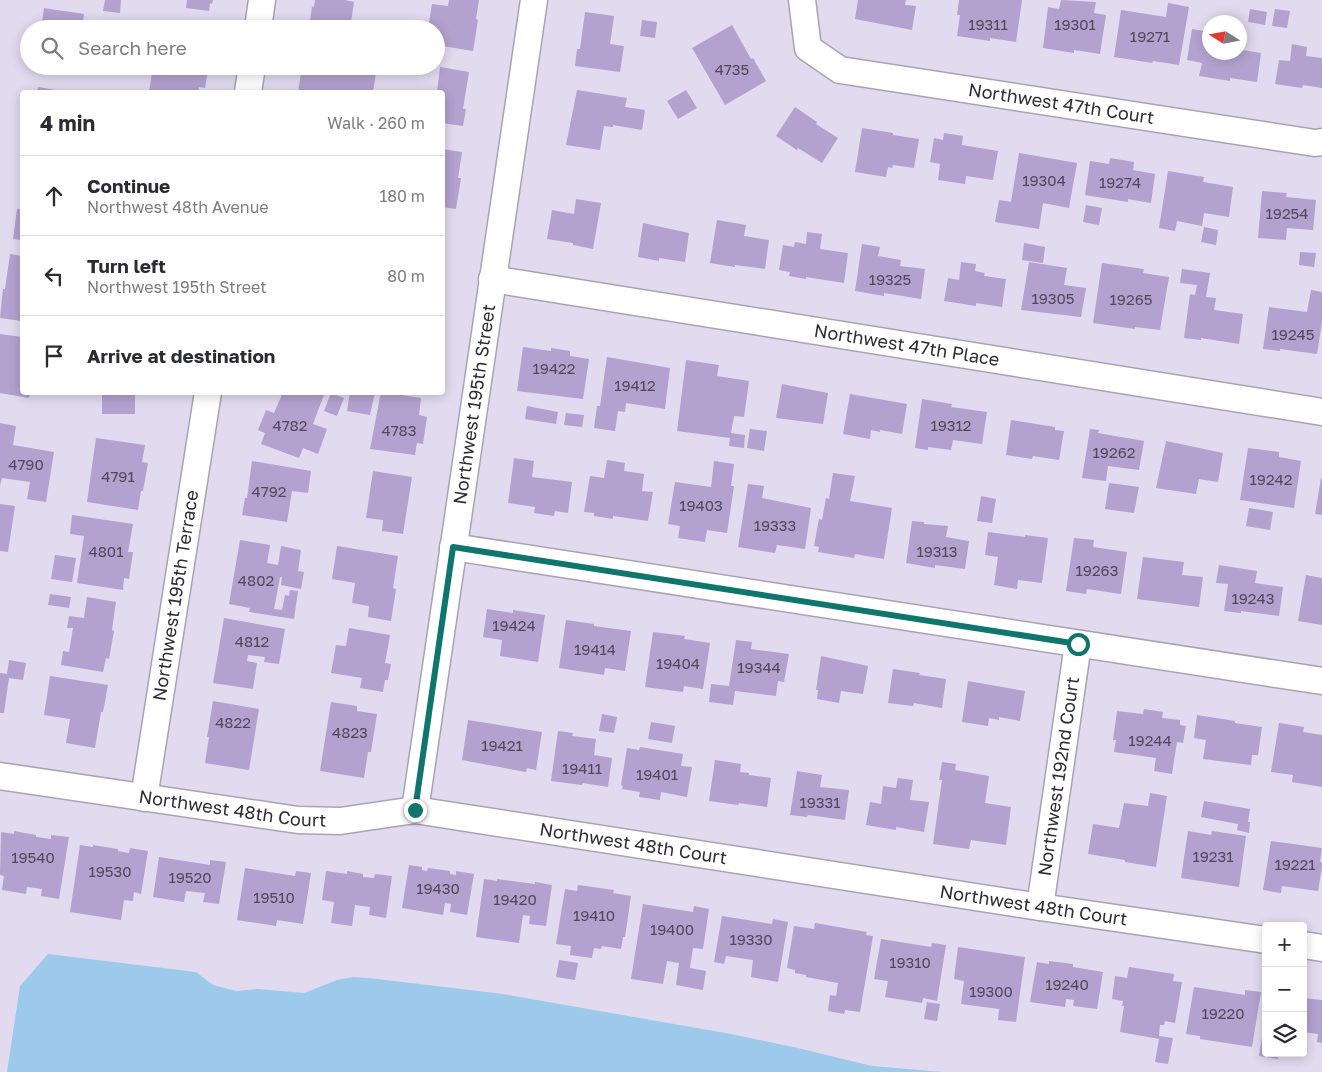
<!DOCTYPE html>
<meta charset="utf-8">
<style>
:root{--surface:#fff;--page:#f7f7f7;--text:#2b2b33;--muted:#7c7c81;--line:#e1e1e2}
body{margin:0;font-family:"Golos Text",sans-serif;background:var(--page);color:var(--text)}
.controls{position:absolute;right:15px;bottom:15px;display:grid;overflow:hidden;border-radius:5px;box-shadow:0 2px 12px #0003}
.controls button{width:45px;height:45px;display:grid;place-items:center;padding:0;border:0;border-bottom:1px solid var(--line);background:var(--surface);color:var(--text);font:25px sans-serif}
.compass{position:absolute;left:1202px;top:15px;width:45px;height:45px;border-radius:50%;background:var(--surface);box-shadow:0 2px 12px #0003;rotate:281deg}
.stop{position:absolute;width:15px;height:15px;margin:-11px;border:4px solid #0f766e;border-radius:50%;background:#fff}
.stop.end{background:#0f766e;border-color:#fff;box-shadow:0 1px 5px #0008}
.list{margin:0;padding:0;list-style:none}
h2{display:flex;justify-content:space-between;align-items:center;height:65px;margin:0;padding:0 20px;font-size:21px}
h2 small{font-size:16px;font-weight:400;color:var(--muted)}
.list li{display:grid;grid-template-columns:32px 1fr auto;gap:15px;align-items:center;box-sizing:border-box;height:80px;padding:0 20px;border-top:1px solid var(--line)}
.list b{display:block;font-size:19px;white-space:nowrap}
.list p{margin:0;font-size:16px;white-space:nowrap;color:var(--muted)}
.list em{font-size:16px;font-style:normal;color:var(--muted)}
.icon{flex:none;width:28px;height:28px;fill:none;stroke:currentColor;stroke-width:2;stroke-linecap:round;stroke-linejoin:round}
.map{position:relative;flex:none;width:1322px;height:1072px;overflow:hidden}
.search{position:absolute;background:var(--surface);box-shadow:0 2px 12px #0003;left:20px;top:20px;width:425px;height:55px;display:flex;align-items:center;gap:12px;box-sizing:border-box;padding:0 18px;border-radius:28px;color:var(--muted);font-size:19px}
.panel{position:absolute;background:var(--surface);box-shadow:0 2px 12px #0003;left:20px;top:90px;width:425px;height:305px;border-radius:5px}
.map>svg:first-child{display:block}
.water{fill:#9dcaeb}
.building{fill:#b3a1cf}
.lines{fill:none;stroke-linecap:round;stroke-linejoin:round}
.minor-casing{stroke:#a9a2b5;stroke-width:29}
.minor{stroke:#fff;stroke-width:26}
.route{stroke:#0f766e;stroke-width:6}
.labels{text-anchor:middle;stroke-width:5;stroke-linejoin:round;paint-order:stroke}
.number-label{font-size:15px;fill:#50495a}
.street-label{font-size:18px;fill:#2f2c33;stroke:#e2daef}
</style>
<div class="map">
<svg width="1322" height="1072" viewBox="0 0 1322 1072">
<rect width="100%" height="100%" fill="#e2daef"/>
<path class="water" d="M48 954 196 972 213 985 236 991 258 989 304 993 337 980 353 977 369 978 503 994 731 1034 798 1048 872 1066 943 1072H7L20 986Z"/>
<path class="building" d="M105 0H121L120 13 103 11Z
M187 0H213L212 4 210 3 209 11 186 8Z
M315 0H345L354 2 350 29H309L312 6 314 7Z
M449 0H479L476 19 478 20 473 51 436 45V29H428L432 4 448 6Z
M858 0H906L905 5 916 6 912 30 855 19Z
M959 0H1022L1016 42 990 38V41L957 36 960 15H957Z
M1061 0 1096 2 1094 13 1106 15 1100 54 1074 50V53L1043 48 1048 7 1059 9Z
M1168 3 1189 7 1179 65 1153 61 1152 63 1114 57 1121 10 1166 17Z
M44 8 84 14 82 29H41Z
M1250 9 1267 12 1265 25 1248 22Z
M1275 9 1290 11 1287 28 1272 26Z
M585 12 614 16 610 44 624 46 620 72 575 66 577 49H580Z
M642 20 657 22 655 38 640 36Z
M732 25 751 59 753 58 766 81 725 105 692 48Z
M1192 29 1210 32V52H1240V36L1244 37 1242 50 1261 53 1257 82 1230 78V81L1199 76 1202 63 1187 60Z
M1292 44 1307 47 1306 56 1322 58V88L1303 85 1302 88 1275 84 1279 60 1290 61Z
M46 66H77L76 72Z
M82 66H99V70Z
M153 66H199V70L208 71 205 88 199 87 198 92H149Z
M304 66H377L373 92H298L301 73H303Z
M440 67 469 72 463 109H466L463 126 442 123V92H437Z
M38 87 62 91V92H37Z
M577 90 627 98 625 107 645 110 642 130 613 125V127L604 126 600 150 566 145Z
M686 90 697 108 678 119 667 101Z
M795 107 817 122 816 124 838 138 822 163 798 148 797 150 776 136Z
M862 128 893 133V135L919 139 914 168 893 165 892 168 888 167 886 177 855 172Z
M944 133 963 136 962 145 998 151 993 180 966 176 965 184 938 180 940 164 930 162 934 138 943 140Z
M442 149 462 152 458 178H461L456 209 442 207Z
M1019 153 1077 163 1069 208 1043 203 1039 229 995 222 999 200 1011 202Z
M1110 158 1134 162 1133 170 1155 174 1151 203 1128 199V202L1085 195 1090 161 1109 164Z
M1168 171 1204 177 1203 182 1233 187 1229 217 1204 213 1202 226 1177 221 1175 231 1159 228Z
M1262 191 1287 193 1286 197 1316 200 1313 230 1287 228 1286 240 1258 238Z
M576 199 601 203 593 249 573 245V243L547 239 552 210 574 214Z
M21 200H22V240L13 239 17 209H20Z
M1086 205 1102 208 1099 225 1083 222Z
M717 220 746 225 744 236 769 240 765 269 735 265V267L710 263Z
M643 223 689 233 685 262 659 258V261L638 257Z
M1204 227 1218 230 1216 245 1201 242Z
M807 232 822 234 820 249 848 253 844 283 806 277V279L789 276 790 272 779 270 783 245 794 247 795 242 806 244Z
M1024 243 1045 247 1043 263 1022 260Z
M862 244 880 247 878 256 901 260 900 266 925 269 921 299 884 293V296L855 291Z
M1300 252 1316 253 1314 267 1299 265Z
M10 254 22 256V321L0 318 3 289H5Z
M961 262 976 264 975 271 985 273 984 276 1006 279 1002 307 976 303V306L944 301 948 278 959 280Z
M1029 262 1067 268 1064 285 1086 288 1081 317 1021 310Z
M1102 263 1144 269 1143 273 1169 277 1160 330 1135 327V329L1093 323Z
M1182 269 1210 273 1206 297 1216 298 1214 310 1243 314 1239 344 1201 338V340L1184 338 1190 294 1195 295 1197 285 1180 283Z
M1311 290 1322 292V322L1317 354 1280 349V351L1263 349 1269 307 1307 312Z
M0 334 22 337V392H30L29 398 0 393Z
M523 347 551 351V348L570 351V356L589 359 583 399 517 391Z
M607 357 670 368 665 409 626 403 625 412 618 411 615 431 594 428 597 406H600Z
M686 360 719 365 717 376 749 381 744 417 734 416 731 433 745 435 744 448 729 446 730 438 677 431Z
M782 384 828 393 823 424 776 418Z
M102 392H135V414H102Z
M283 392H325L313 424 327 429 318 454 303 448 299 458 261 444 265 433 258 430 266 410 274 413Z
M350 392H375L370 415 347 411Z
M381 392 421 398 419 415 427 417 423 444 417 443 415 455 370 449Z
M331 393 344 398 337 416 324 411Z
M850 394 907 404 902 434 880 430V432L871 430 870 439 843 434Z
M922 399 952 404 951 407 987 412 982 444 953 440 951 450 928 447V450L915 448Z
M527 406 558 412 556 424 525 419Z
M566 413 584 415 582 427 564 425Z
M1011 420 1055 427V430L1064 431 1059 460 1033 456 1032 459 1006 455Z
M0 423 16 426 13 445 54 452 46 502 27 499 30 482 2 478 0 486Z
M750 429 767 431 764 451 747 448Z
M1090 429 1099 430 1098 433 1144 441 1139 470 1108 466 1106 481 1082 478Z
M96 438 145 445 142 462 148 463 143 491H141L138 510 87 502Z
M1166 441 1223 453 1218 482 1199 479 1196 494 1156 488Z
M1248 448 1279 452V457L1301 461 1294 508 1240 500Z
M514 458 534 461 532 477 572 482 568 513 555 511 554 516 534 513 535 507 508 503Z
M607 460 625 463 624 471 644 474 642 491 653 492 648 521 613 516V519L594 516V513L584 512 590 476 604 478Z
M252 461 311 471 308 493 292 491 287 522 242 515 245 498H247Z
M714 461 734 464 731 486H734L727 533 707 530 705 542 678 538 680 526 668 524 675 482 711 487Z
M373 471 412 477 403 534 382 531 383 520 366 518Z
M833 473 855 476 850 501 892 508 884 559 855 554 854 558 818 552 819 547 814 546 819 519 822 520 826 498 829 499Z
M1321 478H1322V515L1315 514Z
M1109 483 1139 487 1134 513 1105 509Z
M748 484 764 486 762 498 811 508 805 549 777 545 775 553 738 547Z
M981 496 996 499 992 523 977 521Z
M0 504 15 506 8 552 0 551Z
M1249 508 1273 512 1270 530 1246 526Z
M72 515 133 524 128 552H133L129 579 124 578 123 590 77 583 84 536 70 534Z
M912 521 924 522V524L948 526 946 537 969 541 965 569 935 565V568L906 563Z
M988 532 1025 537V535L1048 538 1042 583 1018 580 1017 589 994 585 998 557 985 555Z
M1074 538 1094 540 1093 547 1127 552 1121 594 1087 589 1086 594 1066 591Z
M240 540 270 545 267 563 278 565 281 546 301 550 298 571 304 572 301 589 281 585 282 577H280L274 609 282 610 285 595 289 596 290 590 298 591 294 619 249 612 250 608 229 604Z
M337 546 398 556 393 588 396 589 391 621 368 617 369 606 352 603 355 583 332 579Z
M55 555 76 558 72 582 51 579Z
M1143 557 1184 562 1182 575 1203 577 1199 607 1137 599Z
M1219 565 1257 571 1255 583 1283 587 1279 616 1241 611V613L1224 611 1228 584 1216 583Z
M1306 575 1322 578V625L1298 621Z
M50 594 71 597 69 608 48 605Z
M87 597 116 602 112 630 114 631 109 659 106 658 103 672 61 665 63 651 69 652 73 628H67L69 616 84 618Z
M487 609 513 613V610L545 615 538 662 500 656 502 640 483 637Z
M224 618 285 629 279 664 264 662 265 657 248 655 247 661 257 663 253 689 213 683Z
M566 620 594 624V626L631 631 625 671 605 668 604 675 559 668Z
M349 628 390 635 385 663 391 664 388 680H385L383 692 360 688 362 678 331 673 336 645 346 646Z
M653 632 685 636 684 639 710 643 703 689 684 686 683 692 645 687Z
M736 640 752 642 751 649 789 654 784 682 778 681 776 696 735 691 733 705 709 702 711 684 729 686Z
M821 656 868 666 863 694 841 691 839 703 817 699 818 690H816Z
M9 660 26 663 23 680 9 678 4 713H0V673L7 674Z
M893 669 920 673 919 675 946 679 942 708 914 703 913 706 888 703Z
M50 676 108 685 103 712H101L95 748 66 743 70 719 44 715Z
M968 681 1025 691 1020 721 999 717V720L989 718 988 726 962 722Z
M213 701 259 709 249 770 205 763 209 737H207Z
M331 702 357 706V711L377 714 371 752H368L364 778 320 771Z
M1144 709 1163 712 1162 718 1180 720V725L1186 726 1183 743 1177 742 1172 774 1154 771 1156 758 1114 752 1116 740H1113L1117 711 1143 714Z
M602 714 617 717 614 733 599 731Z
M1197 715 1235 721V723L1262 727 1258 755H1252L1251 765 1203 759 1206 740 1194 738Z
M468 720 542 732 536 770 527 768 526 772 462 760Z
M651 722 675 726 672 743 648 739Z
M1279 723 1304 727 1303 732 1322 735V787L1292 782 1293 775 1271 772Z
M558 731 573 733 572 736 596 739 594 755 612 758 608 787 583 783 582 785 551 781Z
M640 747 683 754 681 766 692 767 687 797 661 792 660 800 639 797 640 792 622 789 623 786 621 785 627 748 639 750Z
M715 760 741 764 740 772 749 773V775L771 778 767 807 739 803 738 805 709 801Z
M942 762 956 764 955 770 989 776 985 803 1011 807 1006 845 971 840 969 849 933 844 942 780H939Z
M797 771 822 775 820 787 849 790 845 820 808 815 807 817 790 815Z
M898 778 913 780 910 800 929 802 924 832 896 827V830L866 825 870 802 881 804 883 786 896 788Z
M1150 793 1167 796 1156 867 1125 862V860L1088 854 1093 824 1119 828 1124 803 1148 806Z
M1204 801 1250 809 1248 822H1250L1249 833 1237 830 1238 824 1201 817Z
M14 831 36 835V837L51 839V835L69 837 59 899 41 896 42 889 27 887 26 894 2 890 4 876 0 875 1 832 14 834Z
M1188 831 1211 835 1212 831 1246 836 1239 887 1181 878Z
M1271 841 1322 848 1320 862H1322V867L1318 891 1282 886 1281 893 1263 890Z
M80 845 93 847V845L118 849V851L129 853 130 848 148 851 141 894 134 892 133 901 124 900 121 920 70 912Z
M159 857 210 865V860L226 862 219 904 203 902 205 893 186 891 184 902 153 897Z
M409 865 422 867V870L427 871 428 868 450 871V874L456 875V871L474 874 467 915 450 912 451 904 445 903 443 915 402 908Z
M245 868 295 876 296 871 311 873 303 924 277 920 276 926 237 920Z
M326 871 347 874V871L363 874V877L374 878 375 874 392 876 386 918 369 915 370 907 355 905 352 926 331 923 334 902 322 900Z
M484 879 497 881V879L535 884V882L552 885 546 926 529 924 530 916 523 915 519 943 476 937Z
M578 885 614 890 613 893 631 896 625 937H623L621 949 602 946 601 949 594 948 592 958 570 955 571 946 556 944 565 889 577 891Z
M643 904 693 912 694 906 709 909 703 949 693 948 690 968 706 971 703 990 676 985 679 963 667 961 663 984 631 979Z
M722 916 772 924 773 919 788 922 778 982 751 977 753 960 726 956 724 964 714 962Z
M815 923 867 932 866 935 873 936 860 1012 845 1010 844 1014 828 1011 830 995 836 996 838 983 806 977V975L795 973V970L787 968 794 926 814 929Z
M881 939 931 947 932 943 946 945 937 1001 923 998 922 1003 885 997 888 981 874 979Z
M958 947 1025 957 1016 1022 998 1020 999 1009 961 1004 964 981 954 979Z
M559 960 578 963 575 980 556 977Z
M1049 961 1073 964V967L1103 972 1097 1009 1073 1006 1074 1000 1066 999 1065 1007 1030 1002 1037 962 1049 964Z
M1129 967 1174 974 1173 981 1182 982 1175 1023 1165 1021 1164 1025H1160L1159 1036 1173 1038 1168 1064 1155 1062 1159 1039 1120 1032 1124 1006H1122L1123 1001 1112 999 1115 976 1127 978Z
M1194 987 1245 995V990L1261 992 1252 1047 1200 1039V1036L1186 1034Z
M1303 998 1322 1000V1043L1317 1042 1318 1034 1303 1032Z
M927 1002 940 1004 937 1021 924 1019Z
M1265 1019 1266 1053H1279L1278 1059 1259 1056Z"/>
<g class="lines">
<g class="minor-casing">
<g id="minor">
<path id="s1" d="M802 0 808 48 840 70 1315 143 1322 142"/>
<path d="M258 29 262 0"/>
<path d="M248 92 252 66"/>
<path id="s2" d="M492 279 1322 412"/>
<path d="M453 547 1322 681"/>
<path id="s3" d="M0 776 298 820 340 821 415 810 1040 907 1266 940"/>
<path id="s4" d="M144 798 208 392"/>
<path id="s5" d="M415 810 534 0"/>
<path id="s6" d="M1040 907 1078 644"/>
<path d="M1303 945 1322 948"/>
</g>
</g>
<use href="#minor" class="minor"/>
</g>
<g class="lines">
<path class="route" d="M415 810 453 547 1078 644"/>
</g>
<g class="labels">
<g class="number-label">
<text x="988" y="30">19311</text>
<text x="1075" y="30">19301</text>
<text x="1150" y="42">19271</text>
<text x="732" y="75">4735</text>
<text x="1044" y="186">19304</text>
<text x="1120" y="188">19274</text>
<text x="1287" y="219">19254</text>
<text x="890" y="285">19325</text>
<text x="1053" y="304">19305</text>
<text x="1131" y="305">19265</text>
<text x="1293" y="340">19245</text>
<text x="554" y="374">19422</text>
<text x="635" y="391">19412</text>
<text x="290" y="431">4782</text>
<text x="951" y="431">19312</text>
<text x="399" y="436">4783</text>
<text x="1114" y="458">19262</text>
<text x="26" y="470">4790</text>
<text x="118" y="482">4791</text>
<text x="1271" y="485">19242</text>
<text x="269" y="497">4792</text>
<text x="701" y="511">19403</text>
<text x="775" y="531">19333</text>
<text x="106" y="557">4801</text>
<text x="937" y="557">19313</text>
<text x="1097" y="576">19263</text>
<text x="256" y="586">4802</text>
<text x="1253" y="604">19243</text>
<text x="514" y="631">19424</text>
<text x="252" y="647">4812</text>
<text x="595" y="655">19414</text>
<text x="678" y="669">19404</text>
<text x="759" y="673">19344</text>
<text x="233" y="728">4822</text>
<text x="350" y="738">4823</text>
<text x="1150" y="746">19244</text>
<text x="502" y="751">19421</text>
<text x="582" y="774">19411</text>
<text x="657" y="780">19401</text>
<text x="820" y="808">19331</text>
<text x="1213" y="862">19231</text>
<text x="33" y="863">19540</text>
<text x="1295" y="870">19221</text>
<text x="110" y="877">19530</text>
<text x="190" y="883">19520</text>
<text x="438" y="894">19430</text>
<text x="274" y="903">19510</text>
<text x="515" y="905">19420</text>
<text x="594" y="921">19410</text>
<text x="672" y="935">19400</text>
<text x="751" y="945">19330</text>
<text x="910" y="968">19310</text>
<text x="1067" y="990">19240</text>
<text x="991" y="997">19300</text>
<text x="1223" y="1019">19220</text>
</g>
<g class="street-label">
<text dy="6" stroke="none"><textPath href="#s1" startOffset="311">Northwest 47th Court</textPath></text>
<text dy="6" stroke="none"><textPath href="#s2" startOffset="420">Northwest 47th Place</textPath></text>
<text dy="6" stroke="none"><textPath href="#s5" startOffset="410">Northwest 195th Street</textPath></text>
<text dy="6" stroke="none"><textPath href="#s4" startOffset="205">Northwest 195th Terrace</textPath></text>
<text dy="6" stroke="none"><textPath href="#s6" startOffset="132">Northwest 192nd Court</textPath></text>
<text dy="6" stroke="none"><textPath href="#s3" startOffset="235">Northwest 48th Court</textPath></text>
<text dy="6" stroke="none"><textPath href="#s3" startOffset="640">Northwest 48th Court</textPath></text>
<text dy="6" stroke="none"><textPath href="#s3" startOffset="1045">Northwest 48th Court</textPath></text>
</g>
</g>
</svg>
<div class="controls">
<button>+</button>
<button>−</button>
<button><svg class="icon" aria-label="layers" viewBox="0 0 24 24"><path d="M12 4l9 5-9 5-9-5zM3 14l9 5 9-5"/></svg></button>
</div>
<svg class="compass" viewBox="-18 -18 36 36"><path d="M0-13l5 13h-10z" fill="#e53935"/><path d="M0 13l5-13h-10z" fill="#7c7c81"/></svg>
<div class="stop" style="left:1078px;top:644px"></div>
<div class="stop end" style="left:415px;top:810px"></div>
<div class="search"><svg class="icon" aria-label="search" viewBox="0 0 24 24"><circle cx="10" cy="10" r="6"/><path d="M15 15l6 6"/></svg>Search here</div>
<section class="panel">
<h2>4 min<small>Walk · 260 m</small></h2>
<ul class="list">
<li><svg class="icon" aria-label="ahead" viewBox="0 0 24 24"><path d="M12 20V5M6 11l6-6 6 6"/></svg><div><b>Continue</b><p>Northwest 48th Avenue</p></div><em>180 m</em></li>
<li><svg class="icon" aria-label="left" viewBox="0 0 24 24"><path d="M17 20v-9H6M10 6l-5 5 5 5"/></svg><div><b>Turn left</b><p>Northwest 195th Street</p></div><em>80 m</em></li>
<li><svg class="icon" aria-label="arrive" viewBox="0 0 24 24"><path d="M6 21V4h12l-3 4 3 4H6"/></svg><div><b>Arrive at destination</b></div></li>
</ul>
</section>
</div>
